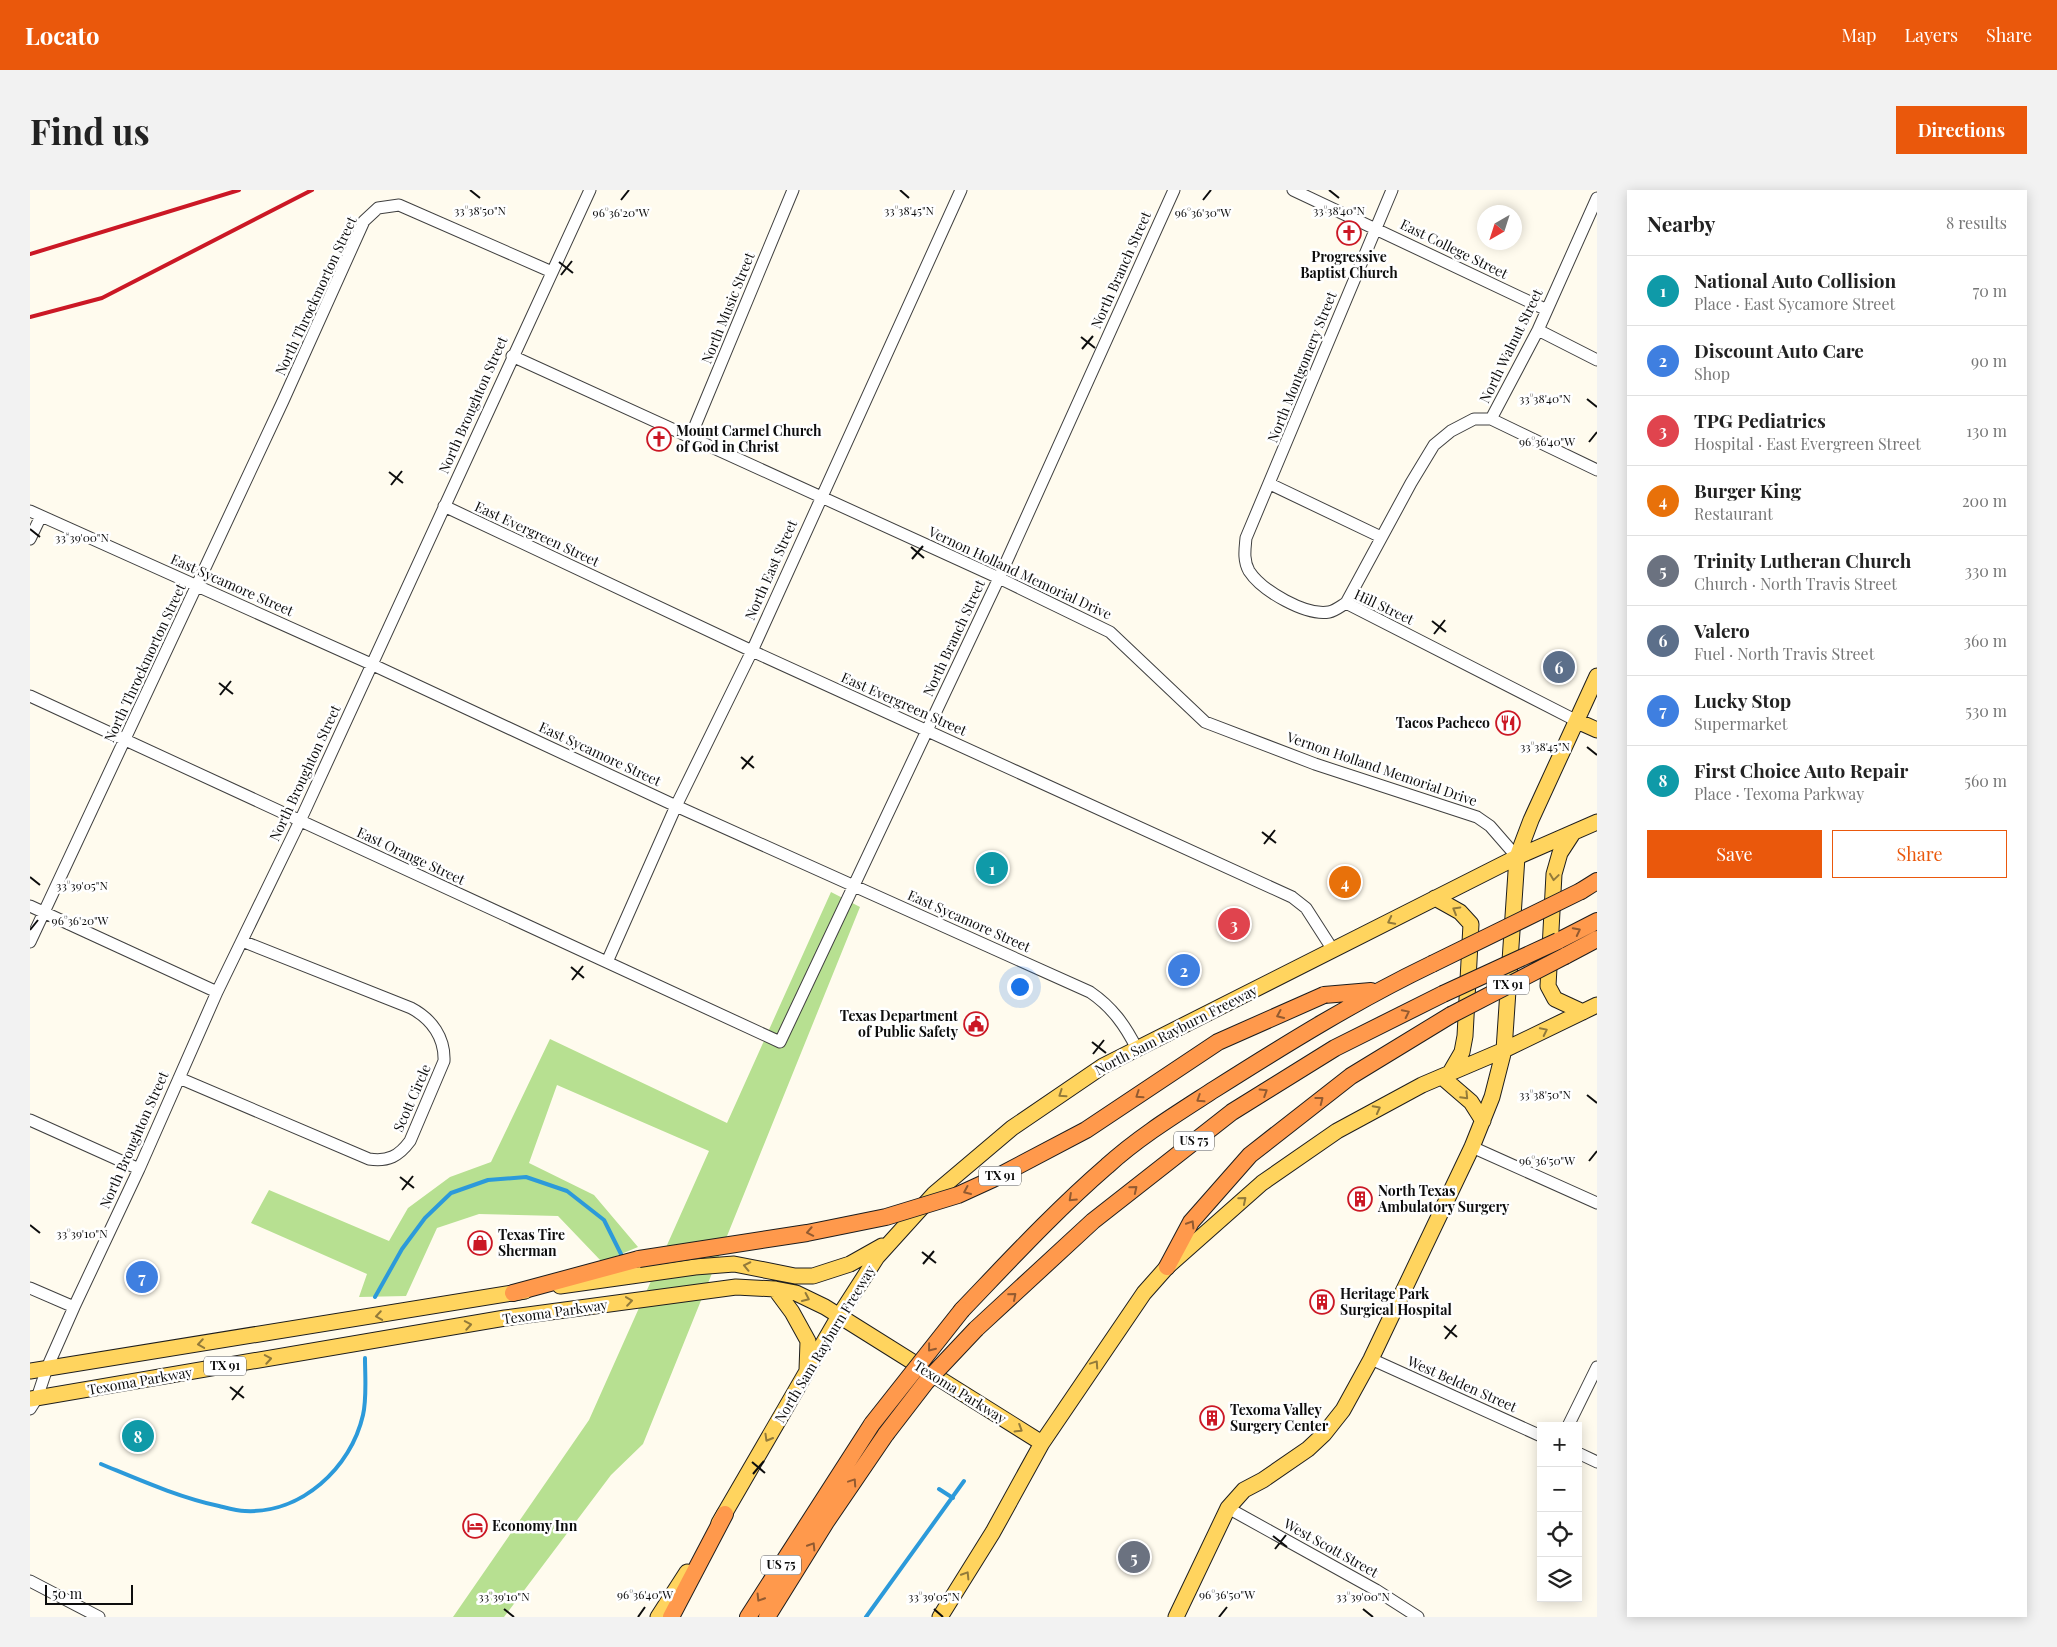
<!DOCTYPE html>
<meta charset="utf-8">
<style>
:root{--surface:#fff;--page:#f2f2f2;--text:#222;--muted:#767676;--line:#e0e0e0;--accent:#ea580c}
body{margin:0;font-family:"Playfair Display",serif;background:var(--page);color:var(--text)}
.controls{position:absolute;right:15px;bottom:15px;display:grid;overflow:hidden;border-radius:0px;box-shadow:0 2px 12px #0003}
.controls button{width:45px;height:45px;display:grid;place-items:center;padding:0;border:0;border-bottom:1px solid var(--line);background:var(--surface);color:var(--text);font:25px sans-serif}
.compass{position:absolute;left:1447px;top:15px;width:45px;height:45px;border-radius:50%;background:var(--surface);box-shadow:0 2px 12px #0003;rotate:219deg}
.scale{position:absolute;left:15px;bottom:12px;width:88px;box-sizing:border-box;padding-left:5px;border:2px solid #0d0d0d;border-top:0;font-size:14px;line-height:18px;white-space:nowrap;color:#0d0d0d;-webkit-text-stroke:4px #fff;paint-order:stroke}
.you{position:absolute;left:989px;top:796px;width:18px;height:18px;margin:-12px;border:4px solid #fff;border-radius:50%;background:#1a73e8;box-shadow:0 0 0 8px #1a73e833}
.badge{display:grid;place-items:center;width:32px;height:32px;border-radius:50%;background:var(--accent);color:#fff;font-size:16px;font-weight:700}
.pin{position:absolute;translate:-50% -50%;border:2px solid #fff;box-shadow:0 1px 5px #0006}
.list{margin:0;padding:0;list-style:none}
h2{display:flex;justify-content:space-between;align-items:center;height:65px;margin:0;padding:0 20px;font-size:21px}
h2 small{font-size:16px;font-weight:400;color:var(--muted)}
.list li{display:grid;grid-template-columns:32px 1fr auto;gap:15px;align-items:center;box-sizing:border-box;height:70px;padding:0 20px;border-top:1px solid var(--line)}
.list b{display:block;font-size:19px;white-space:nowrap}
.list p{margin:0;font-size:16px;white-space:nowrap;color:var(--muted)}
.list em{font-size:16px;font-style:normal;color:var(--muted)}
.actions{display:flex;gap:10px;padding:15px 20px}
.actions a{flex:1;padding:11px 0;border:1px solid var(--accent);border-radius:0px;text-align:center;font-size:18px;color:var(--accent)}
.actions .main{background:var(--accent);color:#fff}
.icon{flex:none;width:28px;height:28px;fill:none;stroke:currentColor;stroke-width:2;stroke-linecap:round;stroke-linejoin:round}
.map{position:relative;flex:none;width:1567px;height:1427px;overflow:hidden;border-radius:0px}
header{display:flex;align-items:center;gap:30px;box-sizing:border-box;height:70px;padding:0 25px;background:var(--accent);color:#fff}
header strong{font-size:24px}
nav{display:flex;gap:28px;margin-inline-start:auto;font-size:18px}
.intro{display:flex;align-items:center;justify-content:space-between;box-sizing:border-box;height:120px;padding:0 30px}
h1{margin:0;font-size:35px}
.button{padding:12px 22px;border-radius:0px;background:var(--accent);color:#fff;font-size:18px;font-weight:700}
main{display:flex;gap:30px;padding:0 30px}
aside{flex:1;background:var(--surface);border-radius:0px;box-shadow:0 2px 12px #0003}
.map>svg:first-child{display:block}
.forest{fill:#b7e091}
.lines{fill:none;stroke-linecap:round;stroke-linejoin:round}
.stream{stroke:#2c9ada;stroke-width:4}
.minor-casing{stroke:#404040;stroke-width:13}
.major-casing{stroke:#1e1e1e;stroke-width:17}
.highway-casing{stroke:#1e1e1e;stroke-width:18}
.minor{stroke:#fff;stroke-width:11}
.major{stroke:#ffd45e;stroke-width:15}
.highway{stroke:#ff994c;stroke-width:16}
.rail{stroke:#cb1825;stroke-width:4}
.highway-bridge-casing{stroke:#1e1e1e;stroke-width:18;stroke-linecap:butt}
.highway-bridge{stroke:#ff994c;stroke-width:16}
.oneway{stroke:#927a3a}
.oneway2{stroke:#925a30}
.ticks{fill:none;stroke:#0d0d0d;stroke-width:2}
.labels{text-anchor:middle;stroke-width:5;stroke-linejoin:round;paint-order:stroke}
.shield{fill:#fff;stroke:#565656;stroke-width:1}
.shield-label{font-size:12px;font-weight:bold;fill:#0d0d0d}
.street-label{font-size:14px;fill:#0d0d0d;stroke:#fff}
.poi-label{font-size:14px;font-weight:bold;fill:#0d0d0d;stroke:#fff;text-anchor:start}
.ticks-label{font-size:12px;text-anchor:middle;fill:#0d0d0d;stroke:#fff;stroke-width:5;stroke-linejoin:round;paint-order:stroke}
</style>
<header>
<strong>Locato</strong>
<nav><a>Map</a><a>Layers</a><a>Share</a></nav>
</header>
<div class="intro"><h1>Find us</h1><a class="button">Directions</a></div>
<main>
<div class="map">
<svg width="1567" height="1427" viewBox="0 0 1567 1427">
<rect width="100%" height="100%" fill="#fffbee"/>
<path class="forest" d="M801 702 830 717 613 1254 581 1285 474 1427H423L559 1230 679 961 527 895 499 973 564 1005 608 1057 572 1072 528 1026 449 1024 407 1038 376 1106 329 1107 337 1084 221 1033 239 1000 359 1051 378 1018 420 987 461 972 520 849 697 933Z"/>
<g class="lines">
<path class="stream" d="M345 1107 372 1059 395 1028 421 1003 458 990 496 987 537 1001 574 1030 593 1068
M71 1274C110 1290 148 1307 189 1316 197 1318 207 1321 215 1321 271 1324 321 1278 333 1225 337 1208 335 1186 335 1168
M909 1299 923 1308
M836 1427 934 1291"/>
<g class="minor-casing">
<path id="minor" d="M1263 0 1517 120
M1362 0 1216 348C1215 359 1213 370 1219 381 1232 401 1276 426 1299 422 1305 421 1311 416 1316 413L1547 531
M1508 140 1567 170
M482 166 969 388 1080 442 1175 532 1285 574 1447 627 1460 636 1487 667
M1461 229 1567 280
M660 248 763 0
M1240 294 1351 347
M414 316 722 461 1262 707 1276 718 1303 760
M0 321 341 474 646 616 1060 802C1082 817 1095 835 1107 859
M0 349 11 326
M1316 413 1381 293 1404 255 1421 241 1444 229H1461L1508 140 1567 8
M0 506 750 852 969 388 1144 0
M0 716 187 802
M0 752 253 211 334 31 348 18 369 15 522 82
M577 772 646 616 722 461 931 0
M149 888 339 969C358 972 369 966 380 951L414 871C415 848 402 829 381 818L212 751
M0 930 109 979
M1442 957 1567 1013
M0 1098 44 1117
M1341 1169 1511 1246
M0 1219 7 1208 17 1178 44 1117 109 979 187 802 270 631 560 0
M1538 1236 1567 1177
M1548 1263 1567 1272
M1198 1318 1346 1400 1388 1427
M0 1391 69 1427"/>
</g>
<g class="major-casing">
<path id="major" d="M1547 531 1567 540
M1543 643 1530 663 1524 684 1518 796 1525 809 1553 822
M1405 708 1430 722 1441 734 1435 846 1432 862 1421 881
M1412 887 1441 912 1453 931
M530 1096 665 1077 704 1074 765 1086H783L820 1074 852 1056
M745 1099 762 1122 778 1151 777 1180
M0 1181 495 1101
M0 1209 475 1128 706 1097 745 1099 766 1103 795 1117 1012 1253
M689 1333 809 1126 847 1067 904 1004 982 938 1073 876 1487 667 1567 632
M628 1427 657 1382
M910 1427 963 1342 1012 1253 1114 1103 1137 1077 1232 993 1307 941 1392 895 1474 860 1567 815
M1146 1427 1198 1318 1214 1300 1233 1290 1278 1259 1294 1244 1313 1220 1341 1169 1442 957 1462 907 1474 860 1487 667 1501 630 1567 486"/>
</g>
<g class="highway-casing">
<path id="highway" d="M1551 701 1567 691
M1528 751 1567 731
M1535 766 1567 749
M1294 805 1341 801
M1137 1077 1161 1032 1220 965 1321 886 1421 825
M483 1103 609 1069
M932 1120C979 1071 1025 1021 1077 976 1110 946 1148 923 1185 899 1256 854 1327 810 1402 774
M946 1139 1063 1031 1202 922 1305 858 1413 804
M641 1427 695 1324
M718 1427 842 1234
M737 1427 796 1332 856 1244"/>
</g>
<use href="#minor" class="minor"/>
<use href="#major" class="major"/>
<use href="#highway" class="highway"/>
<path class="rail" d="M0 64 209 0
M0 127 72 108 282 0"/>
<g class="highway-bridge-casing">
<path id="highway-bridge" d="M1402 774 1551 701
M1413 804 1528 751
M1421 825 1535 766
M609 1069 777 1043 856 1027 928 1005 963 989 1056 940 1188 852 1294 805
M842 1234 932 1120
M856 1244 896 1192 946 1139"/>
</g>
<use href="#highway-bridge" class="highway-bridge"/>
</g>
<defs><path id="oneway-chevron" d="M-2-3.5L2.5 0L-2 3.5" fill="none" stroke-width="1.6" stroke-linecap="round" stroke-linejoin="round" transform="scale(1.25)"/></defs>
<g class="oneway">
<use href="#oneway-chevron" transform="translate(1524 687) rotate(98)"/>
<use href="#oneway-chevron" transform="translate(1426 720) rotate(-150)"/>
<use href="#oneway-chevron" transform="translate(1361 731) rotate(153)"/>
<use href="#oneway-chevron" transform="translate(1514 841) rotate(-26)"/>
<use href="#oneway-chevron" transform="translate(1032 904) rotate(146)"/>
<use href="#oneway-chevron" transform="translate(1435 906) rotate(46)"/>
<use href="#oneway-chevron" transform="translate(1347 919) rotate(-28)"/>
<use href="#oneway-chevron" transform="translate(1213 1010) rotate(-40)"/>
<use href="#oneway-chevron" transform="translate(717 1076) rotate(-168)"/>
<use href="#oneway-chevron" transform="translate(776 1108) rotate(25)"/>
<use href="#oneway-chevron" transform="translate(599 1111) rotate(-8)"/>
<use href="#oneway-chevron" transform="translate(349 1126) rotate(171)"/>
<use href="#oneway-chevron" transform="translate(438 1135) rotate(-10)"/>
<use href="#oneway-chevron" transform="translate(171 1154) rotate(171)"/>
<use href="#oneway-chevron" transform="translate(238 1169) rotate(-10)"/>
<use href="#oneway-chevron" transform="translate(1065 1174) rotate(-56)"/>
<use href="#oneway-chevron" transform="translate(989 1239) rotate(32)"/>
<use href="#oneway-chevron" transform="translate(738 1248) rotate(120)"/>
<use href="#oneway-chevron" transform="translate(936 1385) rotate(-58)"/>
</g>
<g class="oneway2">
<use href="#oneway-chevron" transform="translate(1547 741) rotate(-27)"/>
<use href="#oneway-chevron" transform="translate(1376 823) rotate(-26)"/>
<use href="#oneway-chevron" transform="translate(1250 825) rotate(156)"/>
<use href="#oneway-chevron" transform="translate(1234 902) rotate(-32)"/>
<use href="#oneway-chevron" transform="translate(1109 905) rotate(146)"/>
<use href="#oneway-chevron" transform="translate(1170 909) rotate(147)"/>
<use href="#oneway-chevron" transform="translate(1290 910) rotate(-38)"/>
<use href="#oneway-chevron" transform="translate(1104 999) rotate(-39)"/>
<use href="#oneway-chevron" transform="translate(937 1001) rotate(156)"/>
<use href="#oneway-chevron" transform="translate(1042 1008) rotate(137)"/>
<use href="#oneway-chevron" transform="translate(1161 1034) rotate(-58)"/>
<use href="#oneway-chevron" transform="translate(780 1042) rotate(169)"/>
<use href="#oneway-chevron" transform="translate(983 1106) rotate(-41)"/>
<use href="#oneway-chevron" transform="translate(901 1158) rotate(129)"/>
<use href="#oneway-chevron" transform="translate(823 1292) rotate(-56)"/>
<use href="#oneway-chevron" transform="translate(782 1356) rotate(-58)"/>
<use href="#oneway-chevron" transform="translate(730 1408) rotate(122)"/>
</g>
<path class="ticks" d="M440 0 450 8M870 0 879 8M1299 0 1309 8M591 10 599 0M1173 10 1181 0M529 72 543 83M531 85 542 71M1051 147 1065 158M1052 159 1063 146M1557 209 1567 217M1559 252 1567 242M359 282 373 293M361 295 372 281M0 339 10 347M881 357 894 368M882 369 893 356M1402 431 1416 442M1404 444 1415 430M189 493 203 504M190 505 201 491M1557 557 1567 565M711 567 724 578M712 579 723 566M1232 642 1246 653M1234 654 1245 640M0 687 10 695M0 740 8 730M541 777 554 788M542 790 553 776M1062 852 1076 863M1063 864 1074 850M1557 905 1567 913M1559 971 1567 961M370 987 384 998M372 1000 383 986M0 1035 10 1043M892 1062 906 1073M893 1074 904 1061M1414 1136 1427 1147M1415 1149 1426 1135M200 1197 214 1208M202 1210 213 1196M722 1272 735 1283M723 1284 734 1271M1243 1346 1257 1357M1245 1359 1256 1345M474 1419 484 1427M904 1419 913 1427M1333 1419 1343 1427M608 1427 615 1417M1189 1427 1197 1417"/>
<defs>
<g id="church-ring" transform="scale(1.25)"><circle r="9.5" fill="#fff" stroke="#cb1825" stroke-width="1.5"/><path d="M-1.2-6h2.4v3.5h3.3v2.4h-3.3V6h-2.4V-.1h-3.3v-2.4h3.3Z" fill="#cb1825"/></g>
<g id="restaurant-ring" transform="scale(1.25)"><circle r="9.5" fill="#fff" stroke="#cb1825" stroke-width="1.5"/><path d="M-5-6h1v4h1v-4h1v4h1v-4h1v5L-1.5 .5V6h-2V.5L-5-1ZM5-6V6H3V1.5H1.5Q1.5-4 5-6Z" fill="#cb1825"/></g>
<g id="civic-ring" transform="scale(1.25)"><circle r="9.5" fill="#fff" stroke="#cb1825" stroke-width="1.5"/><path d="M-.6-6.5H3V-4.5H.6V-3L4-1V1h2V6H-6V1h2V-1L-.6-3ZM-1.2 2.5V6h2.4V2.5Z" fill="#cb1825"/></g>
<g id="building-ring" transform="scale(1.25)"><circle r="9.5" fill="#fff" stroke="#cb1825" stroke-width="1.5"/><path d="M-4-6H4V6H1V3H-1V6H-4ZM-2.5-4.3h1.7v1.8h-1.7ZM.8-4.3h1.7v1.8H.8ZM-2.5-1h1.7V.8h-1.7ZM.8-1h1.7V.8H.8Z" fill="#cb1825"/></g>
<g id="shop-ring" transform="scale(1.25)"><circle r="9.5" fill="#fff" stroke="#cb1825" stroke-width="1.5"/><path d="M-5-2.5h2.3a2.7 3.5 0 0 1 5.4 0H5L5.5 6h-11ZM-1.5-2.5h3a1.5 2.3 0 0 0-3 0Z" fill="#cb1825"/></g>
<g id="hotel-ring" transform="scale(1.25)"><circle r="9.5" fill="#fff" stroke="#cb1825" stroke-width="1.5"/><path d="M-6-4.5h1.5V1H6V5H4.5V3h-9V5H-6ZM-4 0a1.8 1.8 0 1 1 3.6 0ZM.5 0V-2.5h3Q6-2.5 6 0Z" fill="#cb1825"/></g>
</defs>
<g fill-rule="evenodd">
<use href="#church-ring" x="1319" y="43"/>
<use href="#church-ring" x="629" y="249"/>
<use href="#restaurant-ring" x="1478" y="533"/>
<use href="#civic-ring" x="946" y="834"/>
<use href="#building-ring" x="1330" y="1009"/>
<use href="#shop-ring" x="450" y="1053"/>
<use href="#building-ring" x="1292" y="1112"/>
<use href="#building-ring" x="1182" y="1228"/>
<use href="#hotel-ring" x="445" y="1336"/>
</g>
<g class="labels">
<g class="shield">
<rect x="1457" y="785.5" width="42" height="19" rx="4"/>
<rect x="1144" y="941.5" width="40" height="19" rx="4"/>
<rect x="949" y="976.5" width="42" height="19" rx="4"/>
<rect x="174" y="1166.5" width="42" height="19" rx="4"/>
<rect x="731" y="1365.5" width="40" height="19" rx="4"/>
</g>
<g class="shield-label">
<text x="1478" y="799">TX 91</text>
<text x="1164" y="955">US 75</text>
<text x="970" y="990">TX 91</text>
<text x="195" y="1180">TX 91</text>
<text x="751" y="1379">US 75</text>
</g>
<g class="street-label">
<text transform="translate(1424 59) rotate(26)" y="5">East College Street</text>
<text transform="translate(1091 80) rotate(-66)" y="5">North Branch Street</text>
<text transform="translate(286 106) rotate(-65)" y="5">North Throckmorton Street</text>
<text transform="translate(698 118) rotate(-68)" y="5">North Music Street</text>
<text transform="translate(1481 156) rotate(-64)" y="5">North Walnut Street</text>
<text transform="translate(1272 177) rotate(-68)" y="5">North Montgomery Street</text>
<text transform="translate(443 215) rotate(-66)" y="5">North Broughton Street</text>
<text transform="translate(507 344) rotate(25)" y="5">East Evergreen Street</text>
<text transform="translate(741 380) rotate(-66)" y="5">North East Street</text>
<text transform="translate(990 383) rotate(25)" y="5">Vernon Holland Memorial Drive</text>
<text transform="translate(202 395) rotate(24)" y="5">East Sycamore Street</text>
<text transform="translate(1354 417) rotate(25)" y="5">Hill Street</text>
<text transform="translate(924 448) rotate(-65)" y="5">North Branch Street</text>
<text transform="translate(115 473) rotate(-65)" y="5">North Throckmorton Street</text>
<text transform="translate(874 514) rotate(24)" y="5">East Evergreen Street</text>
<text transform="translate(570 564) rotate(25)" y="5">East Sycamore Street</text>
<text transform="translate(1352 579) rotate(19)" y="5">Vernon Holland Memorial Drive</text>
<text transform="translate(275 583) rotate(-65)" y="5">North Broughton Street</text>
<text transform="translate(381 666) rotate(25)" y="5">East Orange Street</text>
<text transform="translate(939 731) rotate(24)" y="5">East Sycamore Street</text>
<text transform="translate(1146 840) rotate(-27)" y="5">North Sam Rayburn Freeway</text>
<text transform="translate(382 908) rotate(-66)" y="5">Scott Circle</text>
<text transform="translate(104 950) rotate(-66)" y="5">North Broughton Street</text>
<text transform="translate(525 1122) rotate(-8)" y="5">Texoma Parkway</text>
<text transform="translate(795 1154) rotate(-59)" y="5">North Sam Rayburn Freeway</text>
<text transform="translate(110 1191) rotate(-10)" y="5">Texoma Parkway</text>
<text transform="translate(1432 1194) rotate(24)" y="5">West Belden Street</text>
<text transform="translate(930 1202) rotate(32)" y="5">Texoma Parkway</text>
<text transform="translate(1301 1358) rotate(29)" y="5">West Scott Street</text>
</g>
<g class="poi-label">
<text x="1319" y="72" text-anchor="middle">Progressive<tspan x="1319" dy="16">Baptist Church</tspan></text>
<text x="646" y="246">Mount Carmel Church<tspan x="646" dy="16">of God in Christ</tspan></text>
<text x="1460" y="538" text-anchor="end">Tacos Pacheco</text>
<text x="928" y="831" text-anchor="end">Texas Department<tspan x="928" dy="16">of Public Safety</tspan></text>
<text x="1348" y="1006">North Texas<tspan x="1348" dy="16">Ambulatory Surgery</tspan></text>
<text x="468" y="1050">Texas Tire<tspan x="468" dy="16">Sherman</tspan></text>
<text x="1310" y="1109">Heritage Park<tspan x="1310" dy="16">Surgical Hospital</tspan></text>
<text x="1200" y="1225">Texoma Valley<tspan x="1200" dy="16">Surgery Center</tspan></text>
<text x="462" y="1341">Economy Inn</text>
</g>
</g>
<g class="ticks-label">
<text x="450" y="25">33°38'50"N</text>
<text x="879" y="25">33°38'45"N</text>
<text x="1309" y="25">33°38'40"N</text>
<text x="591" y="27">96°36'20"W</text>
<text x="1173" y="27">96°36'30"W</text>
<text x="1515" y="213">33°38'40"N</text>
<text x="1517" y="256">96°36'40"W</text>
<text x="52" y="352">33°39'00"N</text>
<text x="1515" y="561">33°38'45"N</text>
<text x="52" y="700">33°39'05"N</text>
<text x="50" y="735">96°36'20"W</text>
<text x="1515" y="909">33°38'50"N</text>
<text x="1517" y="975">96°36'50"W</text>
<text x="52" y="1048">33°39'10"N</text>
<text x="615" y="1409">96°36'40"W</text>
<text x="1197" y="1409">96°36'50"W</text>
<text x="474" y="1411">33°39'10"N</text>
<text x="904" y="1411">33°39'05"N</text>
<text x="1333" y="1411">33°39'00"N</text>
</g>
</svg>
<div class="controls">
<button>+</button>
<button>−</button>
<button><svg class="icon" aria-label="locate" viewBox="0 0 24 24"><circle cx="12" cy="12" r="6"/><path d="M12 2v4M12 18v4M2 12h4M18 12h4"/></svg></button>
<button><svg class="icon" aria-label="layers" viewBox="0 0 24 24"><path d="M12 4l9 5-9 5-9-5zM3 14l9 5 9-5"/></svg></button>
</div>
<svg class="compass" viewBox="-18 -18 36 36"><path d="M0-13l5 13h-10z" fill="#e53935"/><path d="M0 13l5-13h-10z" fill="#767676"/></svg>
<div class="scale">50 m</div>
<div class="you"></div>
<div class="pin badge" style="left:962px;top:678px;background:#0f9aa8">1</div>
<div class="pin badge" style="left:1154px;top:780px;background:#3f7fe0">2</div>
<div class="pin badge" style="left:1204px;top:734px;background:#e0444e">3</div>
<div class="pin badge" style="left:1315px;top:692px;background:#e8710a">4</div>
<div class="pin badge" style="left:1104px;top:1367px;background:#6b7280">5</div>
<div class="pin badge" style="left:1529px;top:477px;background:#5c6f8a">6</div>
<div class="pin badge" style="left:112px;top:1087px;background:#3f7fe0">7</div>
<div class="pin badge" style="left:108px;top:1246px;background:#0f9aa8">8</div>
</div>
<aside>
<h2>Nearby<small>8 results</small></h2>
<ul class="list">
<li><span class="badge" style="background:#0f9aa8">1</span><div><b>National Auto Collision</b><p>Place · East Sycamore Street</p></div><em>70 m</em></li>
<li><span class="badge" style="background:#3f7fe0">2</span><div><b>Discount Auto Care</b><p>Shop</p></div><em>90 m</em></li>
<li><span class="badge" style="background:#e0444e">3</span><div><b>TPG Pediatrics</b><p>Hospital · East Evergreen Street</p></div><em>130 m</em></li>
<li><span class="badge" style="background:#e8710a">4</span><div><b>Burger King</b><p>Restaurant</p></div><em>200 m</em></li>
<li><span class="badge" style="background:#6b7280">5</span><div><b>Trinity Lutheran Church</b><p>Church · North Travis Street</p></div><em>330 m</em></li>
<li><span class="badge" style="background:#5c6f8a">6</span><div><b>Valero</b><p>Fuel · North Travis Street</p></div><em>360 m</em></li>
<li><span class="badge" style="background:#3f7fe0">7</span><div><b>Lucky Stop</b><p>Supermarket</p></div><em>530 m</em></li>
<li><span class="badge" style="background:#0f9aa8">8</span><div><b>First Choice Auto Repair</b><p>Place · Texoma Parkway</p></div><em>560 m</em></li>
</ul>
<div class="actions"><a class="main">Save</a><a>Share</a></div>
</aside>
</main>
